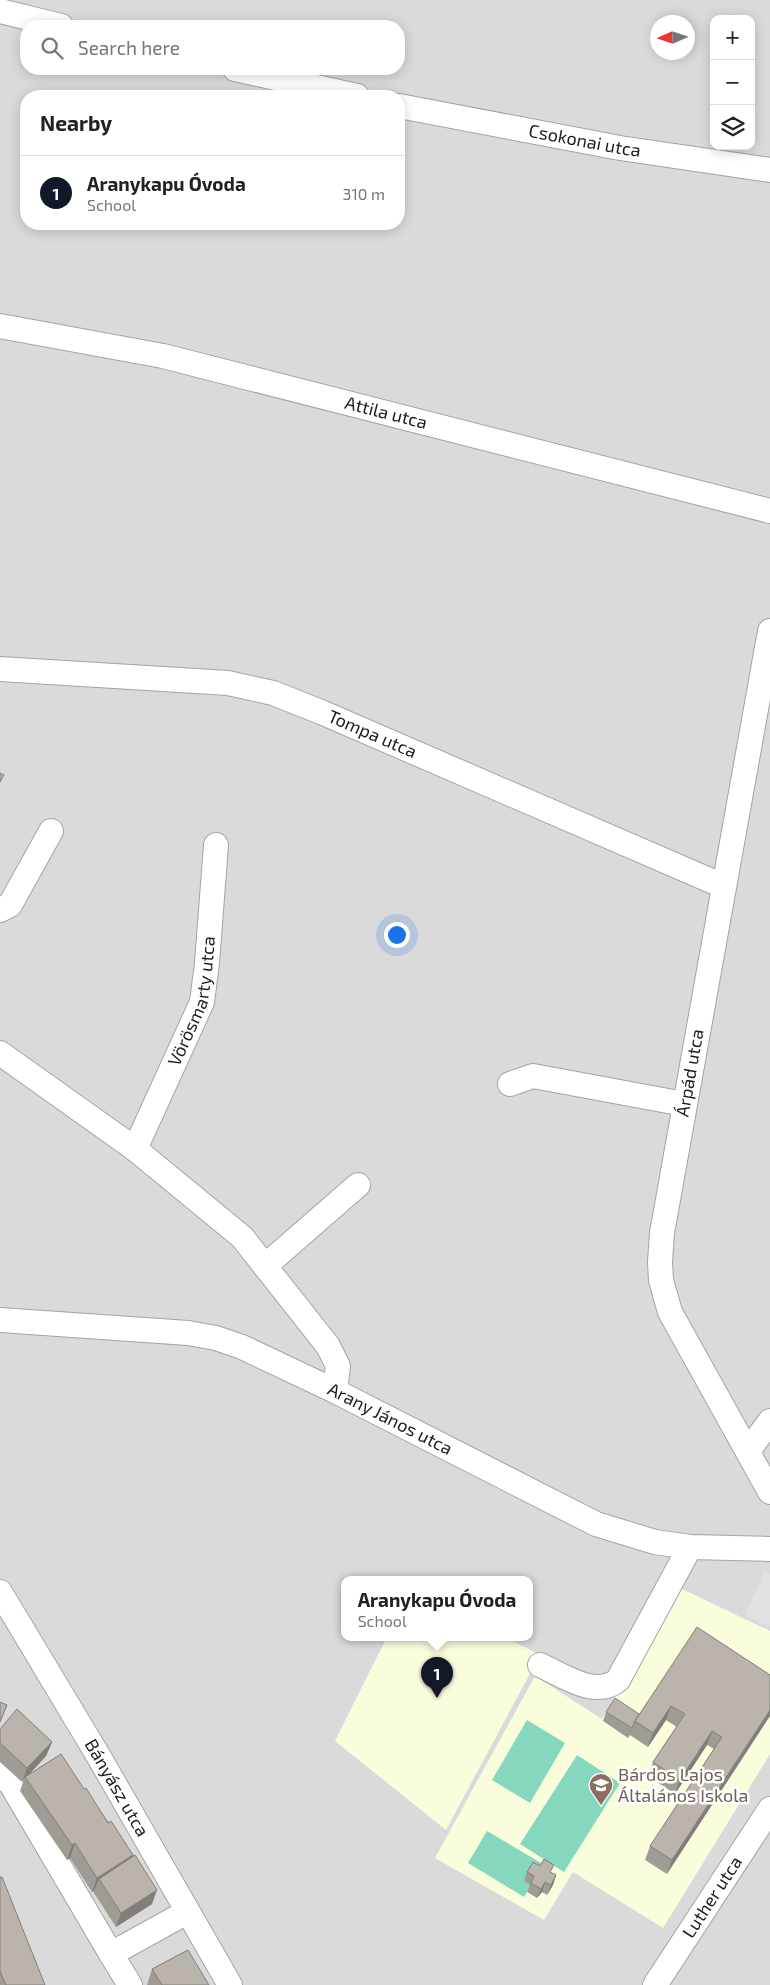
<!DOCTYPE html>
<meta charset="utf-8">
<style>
:root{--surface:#fff;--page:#f2f2f2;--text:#222;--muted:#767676;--line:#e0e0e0;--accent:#111827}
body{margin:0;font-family:"Exo 2",sans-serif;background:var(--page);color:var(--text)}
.controls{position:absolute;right:15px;top:15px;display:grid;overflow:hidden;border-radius:10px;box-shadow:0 2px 12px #0003}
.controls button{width:45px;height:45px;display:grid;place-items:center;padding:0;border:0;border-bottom:1px solid var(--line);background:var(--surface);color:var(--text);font:25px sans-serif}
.compass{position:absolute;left:650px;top:15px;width:45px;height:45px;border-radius:50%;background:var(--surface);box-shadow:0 2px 12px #0003;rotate:267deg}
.you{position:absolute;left:396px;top:934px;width:18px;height:18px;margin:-12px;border:4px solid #fff;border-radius:50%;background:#1a73e8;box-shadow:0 0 0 8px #1a73e833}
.badge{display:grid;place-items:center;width:32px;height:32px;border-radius:50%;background:var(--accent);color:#fff;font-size:16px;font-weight:700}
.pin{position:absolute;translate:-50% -41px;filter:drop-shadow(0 1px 2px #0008)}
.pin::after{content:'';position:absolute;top:26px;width:18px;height:15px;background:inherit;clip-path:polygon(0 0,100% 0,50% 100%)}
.popup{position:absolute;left:341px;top:1576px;width:192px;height:65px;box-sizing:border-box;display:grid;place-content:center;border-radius:10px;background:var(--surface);filter:drop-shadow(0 1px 4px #0005);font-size:16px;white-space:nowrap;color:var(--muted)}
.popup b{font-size:19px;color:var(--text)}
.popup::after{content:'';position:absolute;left:50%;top:100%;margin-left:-10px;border:10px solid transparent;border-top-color:var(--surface)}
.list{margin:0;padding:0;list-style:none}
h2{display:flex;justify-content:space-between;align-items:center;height:65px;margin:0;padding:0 20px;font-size:21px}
h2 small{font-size:16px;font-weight:400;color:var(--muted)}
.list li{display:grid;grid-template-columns:32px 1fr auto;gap:15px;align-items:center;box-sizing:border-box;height:75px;padding:0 20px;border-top:1px solid var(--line)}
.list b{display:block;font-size:19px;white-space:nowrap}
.list p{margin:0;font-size:16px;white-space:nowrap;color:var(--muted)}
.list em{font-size:16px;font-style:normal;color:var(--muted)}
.icon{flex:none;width:28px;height:28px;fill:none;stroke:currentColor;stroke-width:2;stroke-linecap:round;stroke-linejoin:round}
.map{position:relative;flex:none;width:770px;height:1985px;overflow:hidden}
.search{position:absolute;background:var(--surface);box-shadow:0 2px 12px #0003;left:20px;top:20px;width:385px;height:55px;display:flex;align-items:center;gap:12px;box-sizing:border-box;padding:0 18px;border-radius:20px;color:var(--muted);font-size:19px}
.panel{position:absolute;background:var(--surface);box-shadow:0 2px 12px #0003;left:20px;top:90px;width:385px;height:140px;border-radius:20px}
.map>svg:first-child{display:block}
.residential{fill:#dbdada;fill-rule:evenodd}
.education{fill:#fafddc}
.pitch{fill:#85d8be}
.parking{fill:#e1e1e1}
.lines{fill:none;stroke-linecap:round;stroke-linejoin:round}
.minor-casing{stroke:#a4a4a4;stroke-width:26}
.minor{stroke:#fff;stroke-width:24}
.wall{fill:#a09b95}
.shaded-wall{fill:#827e79}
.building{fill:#bab4ad;stroke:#827e79}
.labels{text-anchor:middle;stroke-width:5;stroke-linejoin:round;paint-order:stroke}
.street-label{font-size:18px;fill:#1d1d1d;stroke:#fff}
.education-label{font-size:18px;fill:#785e54;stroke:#fff;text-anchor:start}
</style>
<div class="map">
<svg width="770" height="1985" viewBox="0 0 770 1985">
<rect width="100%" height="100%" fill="#edebe3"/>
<path class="residential" d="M0 0H770V1985H0ZM714 19H751V146H714ZM658 22H688V52H658ZM26 26H399V69H26ZM26 96H399V224H26ZM344 1579H530V1637H344Z"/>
<path class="education" d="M678 1587 770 1631V1754L663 1928 573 1872 544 1920 435 1858 535 1676 602 1719Z
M387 1637H505L540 1655 446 1830 335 1741Z"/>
<path class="pitch" d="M527 1720 565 1743 530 1803 492 1780Z
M577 1755 620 1783 564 1872 520 1844Z
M487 1831 543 1864 524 1897 468 1863Z"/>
<path class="parking" d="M764 1572 770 1575V1626L745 1616Z"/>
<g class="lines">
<g class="minor-casing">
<g id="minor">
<path d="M0 11 61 26"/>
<path d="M235 69 357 96"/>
<path id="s1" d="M399 106 620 148 770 170"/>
<path id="s2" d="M0 326 163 356 770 511"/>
<path d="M770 631 662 1233 660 1262 661 1280 670 1312 770 1492"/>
<path id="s3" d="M0 669 228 683 273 693 321 712 723 886"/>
<path d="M0 910 10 905 51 831"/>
<path d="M0 1053 135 1149 242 1237 328 1346 338 1366 335 1391"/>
<path d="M510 1084 533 1076 684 1104"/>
<path id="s4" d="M135 1149 202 1002 207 963 216 845"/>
<path d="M265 1266 358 1185"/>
<path id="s5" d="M0 1320 188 1333 216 1338 242 1347 335 1391 596 1524 655 1542 690 1547 770 1549"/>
<path d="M748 1451 770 1421"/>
<path id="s6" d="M0 1592 99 1757 230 1985"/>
<path d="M540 1665C563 1675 595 1699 618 1680L690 1547"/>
<path d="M0 1773 11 1784 111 1954"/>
<path d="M130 1985 111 1954 187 1912"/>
<path id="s7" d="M655 1985 770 1809"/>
</g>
</g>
<use href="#minor" class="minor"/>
</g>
<path class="wall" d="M770 1675 667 1874 645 1860 650 1846 714 1749 707 1745 675 1794 648 1776 653 1762 677 1727 666 1720 648 1747 630 1735 628 1738 603 1721 606 1712 639 1714Z
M0 1729 52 1742 46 1756 28 1775 84 1789 133 1855V1857L152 1904 116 1927 94 1893V1891L92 1892 70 1858 67 1860 20 1791 24 1779 22 1782 0 1762Z
M527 1872 551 1873 556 1875 553 1885 547 1895 542 1892 537 1898 527 1892 530 1885 524 1881Z
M0 1877 45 1985H0Z
M152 1969 209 1985H147Z"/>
<path class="shaded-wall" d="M671 1706 666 1720 648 1747 653 1733Z
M770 1710V1716L667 1874 672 1860Z
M712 1731 707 1745 675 1794 680 1780Z
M52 1742 46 1756 26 1778 25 1777 22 1782 27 1768Z
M75 1843 70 1858 67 1860 72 1845Z
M133 1855 128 1869 99 1879 94 1891 92 1892 97 1878Z
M556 1875 553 1885 547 1895 551 1885Z
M545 1882 542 1892 537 1898 541 1889Z
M157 1890 152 1904 116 1927 121 1913Z"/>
<path class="building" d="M0 773 4 775 0 782Z
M697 1627 770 1675V1710L672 1860 650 1846 722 1737 712 1731 680 1780 653 1762 685 1714 671 1706 653 1733 635 1721Z
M615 1698 639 1714 635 1721 632 1728 606 1712Z
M0 1702 7 1705 0 1722Z
M17 1709 52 1742 27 1768 0 1743V1729Z
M61 1754 84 1789 86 1788 108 1823 111 1821 133 1855 97 1878 75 1843 72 1845 25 1777Z
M135 1855 157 1890 121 1913 99 1879Z
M544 1859 554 1865 550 1872 556 1875 551 1885 545 1882 541 1889 531 1883 534 1876 527 1872 533 1862 540 1866Z
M0 1877H2L45 1985H6L0 1971Z
M188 1950 209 1985H162L152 1969Z"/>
<defs>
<g id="school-pin" transform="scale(1.25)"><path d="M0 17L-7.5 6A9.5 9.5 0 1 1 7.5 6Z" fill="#8d6e63" stroke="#fff"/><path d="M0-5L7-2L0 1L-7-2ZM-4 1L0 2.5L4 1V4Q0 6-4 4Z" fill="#fff"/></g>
</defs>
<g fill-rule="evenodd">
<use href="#school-pin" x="601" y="1785"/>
</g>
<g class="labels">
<g class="street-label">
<text dy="6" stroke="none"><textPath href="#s1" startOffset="189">Csokonai utca</textPath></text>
<text dy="6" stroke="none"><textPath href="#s2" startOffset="396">Attila utca</textPath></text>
<text dy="6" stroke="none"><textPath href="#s3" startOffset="382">Tompa utca</textPath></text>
<text dy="6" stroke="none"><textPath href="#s4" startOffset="160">Vörösmarty utca</textPath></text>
<text transform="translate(690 1073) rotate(-80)" y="6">Árpád utca</text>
<text dy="6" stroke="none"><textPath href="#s5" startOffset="409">Arany János utca</textPath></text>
<text dy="6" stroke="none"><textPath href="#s6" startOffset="228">Bányász utca</textPath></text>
<text dy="6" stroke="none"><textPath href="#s7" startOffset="105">Luther utca</textPath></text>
</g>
<g class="education-label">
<text x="618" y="1781">Bárdos Lajos<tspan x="618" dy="21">Általános Iskola</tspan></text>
</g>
</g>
</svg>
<div class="controls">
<button>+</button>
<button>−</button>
<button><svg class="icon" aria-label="layers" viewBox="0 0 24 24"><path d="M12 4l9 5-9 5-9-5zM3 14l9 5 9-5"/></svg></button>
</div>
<svg class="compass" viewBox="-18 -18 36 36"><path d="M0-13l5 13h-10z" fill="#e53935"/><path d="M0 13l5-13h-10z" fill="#767676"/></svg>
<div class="you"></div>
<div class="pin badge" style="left:437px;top:1698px">1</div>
<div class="popup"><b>Aranykapu Óvoda</b>School</div>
<div class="search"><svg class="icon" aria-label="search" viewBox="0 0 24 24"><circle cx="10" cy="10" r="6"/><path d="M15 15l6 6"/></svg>Search here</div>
<section class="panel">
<h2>Nearby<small></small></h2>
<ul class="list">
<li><span class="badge">1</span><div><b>Aranykapu Óvoda</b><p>School</p></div><em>310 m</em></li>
</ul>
</section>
</div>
